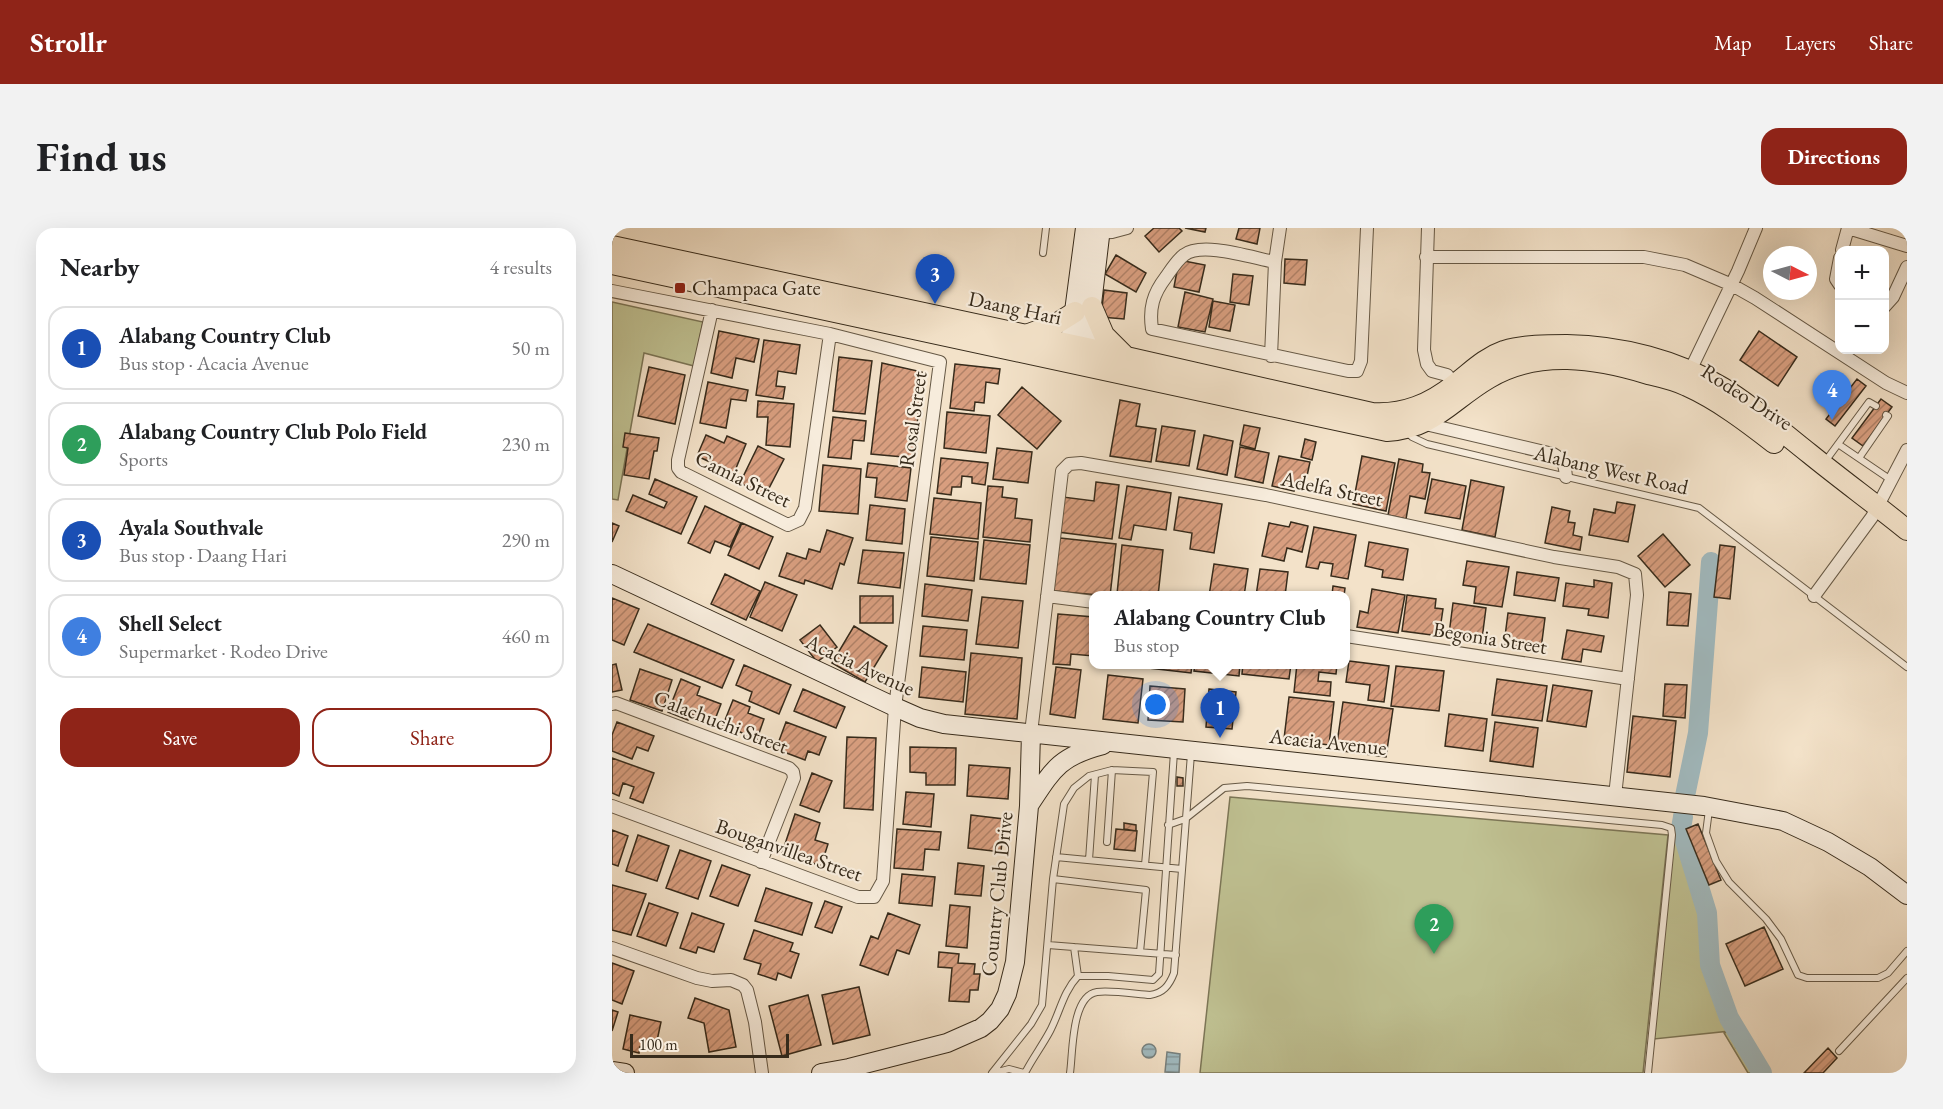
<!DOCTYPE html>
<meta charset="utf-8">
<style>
:root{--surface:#fff;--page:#f2f2f2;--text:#202124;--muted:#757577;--line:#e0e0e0;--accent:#8f2418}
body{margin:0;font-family:"EB Garamond",serif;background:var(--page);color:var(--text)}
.controls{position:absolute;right:18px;top:18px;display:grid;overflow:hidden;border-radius:12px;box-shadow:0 6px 24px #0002}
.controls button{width:54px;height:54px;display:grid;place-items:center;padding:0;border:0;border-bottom:2px solid var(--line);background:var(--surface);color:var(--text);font:30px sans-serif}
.compass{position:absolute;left:1151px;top:18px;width:54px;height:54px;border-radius:50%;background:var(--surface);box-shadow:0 6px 24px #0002;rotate:96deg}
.scale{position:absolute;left:18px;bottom:15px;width:159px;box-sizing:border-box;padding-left:6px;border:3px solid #372b1b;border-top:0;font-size:16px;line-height:21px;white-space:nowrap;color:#372b1b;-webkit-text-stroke:4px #f7ecdc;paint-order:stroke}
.you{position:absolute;left:544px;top:477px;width:21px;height:21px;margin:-15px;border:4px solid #fff;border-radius:50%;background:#1a73e8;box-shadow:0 0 0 9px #1a73e833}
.badge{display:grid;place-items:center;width:39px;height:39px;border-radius:50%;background:var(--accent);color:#fff;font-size:20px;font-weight:700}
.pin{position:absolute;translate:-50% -50px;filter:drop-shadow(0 2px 3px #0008)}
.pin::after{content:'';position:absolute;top:32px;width:21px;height:18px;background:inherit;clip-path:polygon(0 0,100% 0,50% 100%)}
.popup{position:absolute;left:477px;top:363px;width:261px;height:78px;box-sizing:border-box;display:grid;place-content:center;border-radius:12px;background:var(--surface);filter:drop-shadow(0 2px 4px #0005);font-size:20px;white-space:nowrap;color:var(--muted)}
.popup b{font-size:22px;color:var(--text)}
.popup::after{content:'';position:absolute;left:50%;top:100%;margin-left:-12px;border:12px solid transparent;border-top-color:var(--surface)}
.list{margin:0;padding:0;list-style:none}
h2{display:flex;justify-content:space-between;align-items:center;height:78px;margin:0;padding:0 24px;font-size:26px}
h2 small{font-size:20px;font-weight:400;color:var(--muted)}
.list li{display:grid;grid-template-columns:39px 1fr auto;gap:18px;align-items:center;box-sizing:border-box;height:84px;margin:0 12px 12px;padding:0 12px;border:2px solid var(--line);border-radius:18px}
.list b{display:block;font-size:22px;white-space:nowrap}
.list p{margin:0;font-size:20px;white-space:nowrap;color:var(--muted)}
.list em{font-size:20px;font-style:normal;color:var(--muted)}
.actions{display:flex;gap:12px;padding:18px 24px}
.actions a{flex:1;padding:14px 0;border:2px solid var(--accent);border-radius:18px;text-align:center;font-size:21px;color:var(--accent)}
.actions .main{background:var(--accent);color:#fff}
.map{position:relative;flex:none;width:1295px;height:845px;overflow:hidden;border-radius:18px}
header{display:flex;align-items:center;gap:36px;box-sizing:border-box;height:84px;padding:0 30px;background:var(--accent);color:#fff}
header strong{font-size:28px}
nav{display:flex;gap:33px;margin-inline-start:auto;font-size:21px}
.intro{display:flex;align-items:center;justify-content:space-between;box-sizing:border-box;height:144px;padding:0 36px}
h1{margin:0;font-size:42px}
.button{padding:15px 27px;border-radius:18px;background:var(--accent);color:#fff;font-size:21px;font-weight:700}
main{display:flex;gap:36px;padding:0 36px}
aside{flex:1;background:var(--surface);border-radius:18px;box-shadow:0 6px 24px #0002}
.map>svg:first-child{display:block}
.green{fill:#c0c293;stroke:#7c7657;stroke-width:1.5}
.park{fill:url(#park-tufts);stroke:#7c7657;stroke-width:1.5}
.water{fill:url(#water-rules);stroke:#77817f;stroke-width:1.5}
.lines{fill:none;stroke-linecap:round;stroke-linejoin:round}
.river{stroke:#a1bbc1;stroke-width:20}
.building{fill:url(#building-hatch);stroke:#372b1b;stroke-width:1.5}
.lane-casing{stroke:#665946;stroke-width:8}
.street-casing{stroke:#665946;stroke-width:14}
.secondary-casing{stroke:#372b1b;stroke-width:20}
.primary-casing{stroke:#372b1b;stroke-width:22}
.lane{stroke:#f7ecdc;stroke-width:6}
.street{stroke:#f7ecdc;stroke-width:12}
.secondary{stroke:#f7ecdc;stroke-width:18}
.primary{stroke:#f3e2c9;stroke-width:20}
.poi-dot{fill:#8f2418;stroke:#f7ecdc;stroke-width:2}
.labels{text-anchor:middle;stroke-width:4.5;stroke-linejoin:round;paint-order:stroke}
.poi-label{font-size:21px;fill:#372b1b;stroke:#f7ecdc;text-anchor:start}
.street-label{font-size:21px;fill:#372b1b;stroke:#f7ecdc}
</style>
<header>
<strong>Strollr</strong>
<nav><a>Map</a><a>Layers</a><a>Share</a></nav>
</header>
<div class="intro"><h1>Find us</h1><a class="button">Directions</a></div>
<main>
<aside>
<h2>Nearby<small>4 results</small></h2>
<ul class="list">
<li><span class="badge" style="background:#1a4fb4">1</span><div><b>Alabang Country Club</b><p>Bus stop · Acacia Avenue</p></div><em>50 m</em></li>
<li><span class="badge" style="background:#2e9e5b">2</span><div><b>Alabang Country Club Polo Field</b><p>Sports</p></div><em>230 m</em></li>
<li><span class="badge" style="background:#1a4fb4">3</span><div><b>Ayala Southvale</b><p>Bus stop · Daang Hari</p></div><em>290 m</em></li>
<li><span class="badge" style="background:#3f7fe0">4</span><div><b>Shell Select</b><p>Supermarket · Rodeo Drive</p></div><em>460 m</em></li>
</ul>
<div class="actions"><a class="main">Save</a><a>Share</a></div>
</aside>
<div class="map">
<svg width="1295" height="845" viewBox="0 0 1295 845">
<defs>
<pattern id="park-tufts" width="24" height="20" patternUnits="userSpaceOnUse" patternTransform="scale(1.5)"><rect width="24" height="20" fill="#c0c293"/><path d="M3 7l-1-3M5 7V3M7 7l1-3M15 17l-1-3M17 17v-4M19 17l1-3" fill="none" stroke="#9d9e77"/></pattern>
<pattern id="water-rules" width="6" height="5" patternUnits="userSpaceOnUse" patternTransform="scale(1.5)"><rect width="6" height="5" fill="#a1bbc1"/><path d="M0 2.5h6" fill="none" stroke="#84989c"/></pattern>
<pattern id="building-hatch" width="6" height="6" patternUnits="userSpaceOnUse" patternTransform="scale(1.5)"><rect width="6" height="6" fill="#d89e7f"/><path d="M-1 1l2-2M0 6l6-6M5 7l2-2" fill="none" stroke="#b08167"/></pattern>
</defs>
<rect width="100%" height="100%" fill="#f3e2c9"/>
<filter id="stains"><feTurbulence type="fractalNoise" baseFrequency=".00333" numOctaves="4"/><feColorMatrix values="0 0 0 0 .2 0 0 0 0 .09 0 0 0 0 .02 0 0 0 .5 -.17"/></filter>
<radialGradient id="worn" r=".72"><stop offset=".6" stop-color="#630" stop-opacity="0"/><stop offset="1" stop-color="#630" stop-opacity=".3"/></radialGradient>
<path class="green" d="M0 74 91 94 82 138 32 125 6 272 0 271Z
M618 569 1056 607 1031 845H588Z
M1063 581 1076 582 1073 602 1070 608 1093 686 1096 741 1118 803 1042 811Z"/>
<path class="park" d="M1118 803 1144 845H1136L1112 805Z"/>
<path class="water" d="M530 823a7 7 0 1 1 14 0a7 7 0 1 1-14 0Z
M555 824 568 826 567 845 553 844Z"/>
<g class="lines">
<path class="river" d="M1073 568 1086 505 1099 334
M1071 589 1069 600 1095 685 1098 737 1117 790 1150 845"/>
</g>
<path class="building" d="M542 0H567L570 3 547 24 533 8Z
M573 0H594L593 4Z
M627 0H648L645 16 624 11Z
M504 27 534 45 524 64 493 46Z
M673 31 695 32 693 57 672 55Z
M567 32 593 37 587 64 562 59Z
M621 46 641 48 637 77 618 74Z
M492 62 515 65 512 91 489 89Z
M573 64 601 71 593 104 566 99Z
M601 73 623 77 618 103 597 99Z
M107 103 147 111 142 134 124 130 120 150 99 145Z
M1147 103 1185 129 1166 158 1128 132Z
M152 112 188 117 184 146 166 143 164 158 173 159 171 171 144 167Z
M227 129 260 133 253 186 221 183Z
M270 135 310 144 302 230 259 226Z
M343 136 388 141 386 156 374 154 372 175 363 174 362 183 338 180Z
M37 139 73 147 63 196 26 188Z
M1245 151 1254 158 1223 198 1214 191Z
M96 154 136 162 134 173 119 171 114 200 88 195Z
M410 159 449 193 425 221 386 187Z
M1269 171 1280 179 1251 218 1240 210Z
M508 172 528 176 524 198 544 201 539 234 498 228Z
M146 173 182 176 178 219 154 217 156 189H145Z
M335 184 378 188 374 225 332 220Z
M221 189 254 193 252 213 241 212 239 231 216 229Z
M632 197 648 200 643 221 628 217Z
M550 198 583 203 577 238 544 233Z
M13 205 47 210 45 223H42L37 251 12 247 16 220 11 219Z
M94 207 112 215 115 208 134 216 122 245 85 228Z
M592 207 621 213 615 247 585 241Z
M693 211 704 214 700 232 689 229Z
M146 218 172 231 153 268 128 255Z
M628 219 657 225 651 255 623 249Z
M385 220 420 224 416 255 381 251Z
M667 228 698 234 693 257 683 255 682 263 660 258Z
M750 228 783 235 774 283 741 276Z
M329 230 376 235 373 257 360 255V249L350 248 349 259H340L339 267 325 265Z
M787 231 811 236 810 244 818 245 813 271 798 268 794 291 776 287Z
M256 235 299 240 295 273 263 269 265 250 254 249Z
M211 237 249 241 246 286 207 283Z
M43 251 85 269 69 306 14 283 21 267 52 280 55 274 37 266Z
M820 251 854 258 848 291 813 285Z
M859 252 892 259 883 309 850 302Z
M484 254 507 257 500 311 446 304 451 269 482 273Z
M376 258 391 259 390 269 405 271 403 290 420 292 418 314 371 309Z
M515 258 559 265 554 302 522 297 519 312 507 310Z
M567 269 610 276 602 325 578 321 580 305 562 302Z
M322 270 369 275 366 311 318 306Z
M1005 274 1023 277 1016 314 977 307 982 281 1003 285Z
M258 277 293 281 290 316 254 312Z
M93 278 129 295 118 319 103 313 98 325 76 315Z
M940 279 958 283 956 294 963 295 961 307 970 309 968 322 933 315Z
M679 294 696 298 690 324 675 320 672 333 650 328 657 295 677 299Z
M0 295 7 298 0 314Z
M130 295 161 309 147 341 116 327Z
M702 299 744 307 736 351 719 348 721 336 708 334 706 341 694 339Z
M215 302 241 310 232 337 228 335 220 361 193 352 192 356 167 348 175 325 194 331 197 321 208 324Z
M1051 306 1078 337 1053 359 1026 328Z
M319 309 366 314 362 353 315 348Z
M448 310 504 316 498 368 441 363Z
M372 312 418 317 414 356 368 351Z
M757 314 796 321 791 352 770 349 771 342 753 338Z
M510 317 551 322 546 368 505 366Z
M1108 317 1123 319 1118 371 1102 369Z
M251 322 292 325 288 360 246 355Z
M855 333 897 339 890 379 862 375 864 359 851 357Z
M602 336 636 341 632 368H597Z
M648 341 676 344 673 368H644Z
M905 344 947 350 943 373 902 367Z
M113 346 148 363 134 392 99 376Z
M982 352 1000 355 996 390 976 387 977 381 951 378 954 355 982 359Z
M153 354 185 367 170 403 138 389Z
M313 356 360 362 356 393 310 388Z
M721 358 733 360 732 368H696V364L720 367Z
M760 361 793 367 786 405 745 399 748 383 756 385Z
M1057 364 1079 366 1076 398 1055 397Z
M795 367 824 371 823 380 831 381 827 408 790 403Z
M248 368H281V395H248Z
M370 369 411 373 406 420 364 416Z
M0 370 27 381 12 417 0 412Z
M841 375 874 380 870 411 837 406Z
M896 385 933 390 929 421 892 416Z
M446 386 482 389V428L459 426 458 437 441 436Z
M36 396 122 432 110 460 22 424Z
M208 397 225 419 205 434 188 412Z
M242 398 275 418 253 454 220 435Z
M311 398 355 402 352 432 308 428Z
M955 402 992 408 989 424 971 421 969 434 950 431Z
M359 425 410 430 405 491 353 486Z
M737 433 777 438 772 474 756 472 758 457 734 454Z
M4 436 10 462 0 464V437Z
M538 436H580L579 445 537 440Z
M583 436H628L627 448 582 443Z
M631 436H679L677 451 630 446Z
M685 436H725L724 446 707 444 706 453 719 454 718 468 682 464Z
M132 437 179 457 167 486 137 473 140 464 124 457Z
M784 438 832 443 827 483 779 478Z
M310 439 354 444 351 474 307 469Z
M444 439 469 442 463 490 438 486Z
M28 441 60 452 50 483 18 472Z
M496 447 531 451 526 495 491 491Z
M69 451 88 459 85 467 109 476 102 494 78 486 76 492 56 484Z
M885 451 935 458 930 493 880 487Z
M1053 456 1075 457 1073 490 1051 488Z
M941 457 980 463 974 499 935 493Z
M538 458 573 461 571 494 536 492Z
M191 461 233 479 224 500 182 483Z
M597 461 624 464 620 501 594 499Z
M677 469 722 474 717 517 672 511Z
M121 472 138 479 136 485 152 491 145 511 111 497Z
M731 474 781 481 774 529 724 522Z
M837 486 875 491 871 523 833 518Z
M1021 488 1064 493 1058 549 1015 544Z
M5 494 42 508 36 523 25 519 20 531 0 523V507Z
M174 494 214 509 207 527 196 523 193 532 164 521Z
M883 494 926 500 921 539 878 533Z
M235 509 264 510 261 582 232 580Z
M298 519 344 520 343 557H314V545L298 544Z
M0 530 42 545 31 575 18 570 22 559 11 555 7 568 0 565Z
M357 537 398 540 396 571 355 568Z
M200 545 220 553 207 584 188 577Z
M565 549 571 550V558H565Z
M294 564 322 566 319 599 291 596Z
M183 586 208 595 203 612 216 616 209 638 170 625Z
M359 587 392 591 389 624 356 620Z
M512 595 524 597V603L512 601Z
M1086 596 1109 652 1097 657 1074 601Z
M285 601 329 604 327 622 313 621 311 642 282 640Z
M504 601 525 603 523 623 502 621Z
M0 602 16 608 6 638 0 636Z
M26 607 57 618 45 653 14 643Z
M68 622 99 633 86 671 54 660Z
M346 635 372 638 369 668 343 666Z
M110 637 138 647 126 678 98 668Z
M290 646 323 649 320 678 287 675Z
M0 657 34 666 19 707 0 702Z
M154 660 200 675 190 707 143 693Z
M213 673 230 679 220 705 203 699Z
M37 675 66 685 54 718 25 708Z
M338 677 358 679 355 720 334 718Z
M80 685 112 696 102 724 86 719 84 725 68 720Z
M276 685 308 697 297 726 285 722 276 747 248 737 259 708 266 711Z
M1152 699 1171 741 1133 758 1114 716Z
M142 702 181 715 178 723 187 726 179 750 166 745 164 752 146 746 149 736 132 731Z
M327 724 347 726 346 735 363 736 362 746H368L366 762H358L357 774 337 773 340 740 326 739Z
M0 735 22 743 10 776 0 772Z
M247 759 258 807 221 816 210 767Z
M196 767 209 817 170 828 157 778Z
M83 770 117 782 124 819 97 824 92 795 76 790Z
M0 782 6 784 0 803Z
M18 787 49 794 43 822 28 819 27 825 11 821Z
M1216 820 1225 830 1211 845H1192Z"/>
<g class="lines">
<g class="lane-casing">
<path id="lane" d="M431 25 434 0
M794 203 800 209 815 216 1087 280 1295 439
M1226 216 1279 252
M1247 230 1276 188 1274 187
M1212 235 1257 174 1264 178
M1097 582 1094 605 1104 633 1117 654 1154 691 1169 711 1186 747 1195 750H1266L1276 745 1295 723
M556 597 573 591 612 560 635 558 1050 597 1059 600 1060 607 1036 845
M495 614 500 542
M444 629 570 641
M477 632 483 547
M441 651 534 662 528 724
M436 717 564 727
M462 719 466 748
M1227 823 1295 750
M380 845 419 796 430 777 441 651 452 576 462 560 477 548 500 542 541 544 533 637
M382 845 397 841 412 845
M413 845C420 831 430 818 438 803 448 784 451 764 466 748H496L541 752 547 746 562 524
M458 845C461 825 459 768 485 764 498 762 524 766 538 767 551 765 557 758 562 745L579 526"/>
</g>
<g class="street-casing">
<path id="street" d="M816 0 812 122 815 136 820 143 835 147 845 160
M1236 0 1295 18
M481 5 500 4 515 0
M1230 22 1236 0
M814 29H1032L1073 37 1120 57 1143 70 1274 155 1295 165
M1228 30 1224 51 1228 57
M663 34C641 30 590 13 572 27 565 32 559 42 554 49 541 66 537 80 540 101L736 143H745L749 133 755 0
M0 63 218 106 328 134 283 479 271 653 262 669H246L0 578
M1272 79 1281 69 1295 39
M100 82 66 232V240L69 244 176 297 187 292 193 280 218 106
M659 128 663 34 668 0
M1076 147 1126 43 1144 0
M809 195 941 226C952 232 953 237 954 249
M435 368 482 374
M1202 368 1260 289 1295 222
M734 408 1016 451
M0 476 4 475 177 540 181 544 182 550 149 634
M419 505 450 243 457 236 469 235 654 267 942 329 1006 339 1023 346 1025 367 1003 568
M0 720 85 750 100 753 119 752 131 757 135 762 143 794 150 845"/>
</g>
<g class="secondary-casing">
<path id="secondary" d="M456 129 473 0
M473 135 489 0
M0 346 283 479 308 490 332 496 1092 578 1171 593 1216 614 1258 639 1295 667
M418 576C441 541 448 528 491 517
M0 843 13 845
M209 845 237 840 335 815 369 800 378 793 388 781 395 766 403 734 417 578 419 505"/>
</g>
<g class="primary-casing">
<path id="primary" d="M0 18 475 120 760 185C792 187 818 176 843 156 859 144 872 130 892 123 912 117 935 117 955 117 1009 118 1065 132 1111 160 1142 179 1170 204 1198 226 1230 252 1263 276 1295 302
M0 36 775 203C823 200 839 172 877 150 926 121 984 130 1036 146 1049 149 1063 152 1075 158 1106 172 1135 194 1162 215
M480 79 492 107 512 127
M414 107 444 96 463 84"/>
</g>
<use href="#lane" class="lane"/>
<use href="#street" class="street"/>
<use href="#secondary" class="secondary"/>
<use href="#primary" class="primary"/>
</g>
<rect class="poi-dot" x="62" y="54" width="12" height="12" rx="3"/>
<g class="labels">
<g class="poi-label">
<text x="80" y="67">Champaca Gate</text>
</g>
<g class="street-label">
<text transform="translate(403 80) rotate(12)" y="7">Daang Hari</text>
<text transform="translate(1135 169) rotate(33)" y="7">Rodeo Drive</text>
<text transform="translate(301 191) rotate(-82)" y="7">Rosal Street</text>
<text transform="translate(999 242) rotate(13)" y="7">Alabang West Road</text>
<text transform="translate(131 251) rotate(26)" y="7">Camia Street</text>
<text transform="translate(720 261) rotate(12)" y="7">Adelfa Street</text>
<text transform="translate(878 410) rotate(9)" y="7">Begonia Street</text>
<text transform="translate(248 437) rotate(25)" y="7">Acacia Avenue</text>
<text transform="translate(109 494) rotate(21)" y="7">Calachuchi Street</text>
<text transform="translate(716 514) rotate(6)" y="7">Acacia Avenue</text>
<text transform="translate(177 622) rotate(19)" y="7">Bouganvillea Street</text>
<text transform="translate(385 666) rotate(-84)" y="7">Country Club Drive</text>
</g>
</g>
<rect width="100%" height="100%" filter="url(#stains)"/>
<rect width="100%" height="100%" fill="url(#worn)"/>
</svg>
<div class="controls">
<button>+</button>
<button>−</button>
</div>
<svg class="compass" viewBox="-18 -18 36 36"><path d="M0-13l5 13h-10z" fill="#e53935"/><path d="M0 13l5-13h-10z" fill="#757577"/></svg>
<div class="scale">100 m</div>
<div class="you"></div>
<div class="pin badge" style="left:608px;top:510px;background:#1a4fb4">1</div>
<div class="popup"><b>Alabang Country Club</b>Bus stop</div>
<div class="pin badge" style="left:822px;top:726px;background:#2e9e5b">2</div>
<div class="pin badge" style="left:323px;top:76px;background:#1a4fb4">3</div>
<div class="pin badge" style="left:1220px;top:192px;background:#3f7fe0">4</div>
</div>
</main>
